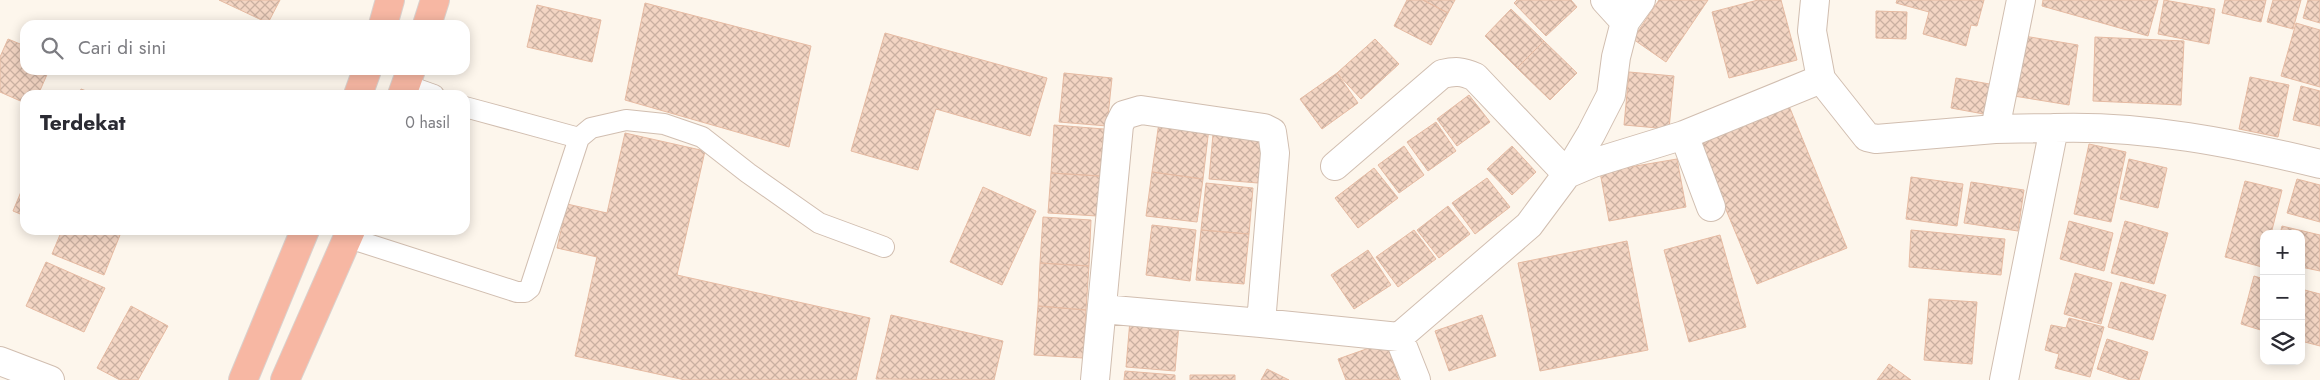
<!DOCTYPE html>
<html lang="id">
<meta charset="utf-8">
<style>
:root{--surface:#fff;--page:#f2f2f3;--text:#2b2b33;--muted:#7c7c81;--line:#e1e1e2}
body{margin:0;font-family:Jost,sans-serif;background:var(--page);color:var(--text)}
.controls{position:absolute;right:15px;bottom:15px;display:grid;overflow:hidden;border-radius:10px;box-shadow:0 2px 12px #0003}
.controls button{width:45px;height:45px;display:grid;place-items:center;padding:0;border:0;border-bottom:1px solid var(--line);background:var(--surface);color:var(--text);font:25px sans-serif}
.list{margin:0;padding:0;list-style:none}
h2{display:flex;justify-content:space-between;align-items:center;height:65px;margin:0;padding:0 20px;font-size:21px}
h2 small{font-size:16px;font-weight:400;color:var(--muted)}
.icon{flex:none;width:28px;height:28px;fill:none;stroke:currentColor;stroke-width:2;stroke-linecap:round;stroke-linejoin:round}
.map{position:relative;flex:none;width:2320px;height:380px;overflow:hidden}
.search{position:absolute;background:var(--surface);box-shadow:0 2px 12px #0003;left:20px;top:20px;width:450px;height:55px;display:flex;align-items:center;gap:12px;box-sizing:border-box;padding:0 18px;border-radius:15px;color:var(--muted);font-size:19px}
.panel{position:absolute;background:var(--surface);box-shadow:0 2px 12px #0003;left:20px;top:90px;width:450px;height:145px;border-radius:15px}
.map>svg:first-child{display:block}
.building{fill:url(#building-cross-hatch);stroke:#e6bba3}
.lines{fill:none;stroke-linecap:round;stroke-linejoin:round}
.lane-casing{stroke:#d1beb0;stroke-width:22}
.street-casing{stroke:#d1beb0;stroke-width:30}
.highway-casing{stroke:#dad1cd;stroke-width:30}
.lane{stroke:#fff;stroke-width:20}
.street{stroke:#fff;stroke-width:28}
.highway{stroke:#f7b7a3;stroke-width:28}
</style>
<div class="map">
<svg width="2320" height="380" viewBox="0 0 2320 380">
<defs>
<pattern id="building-cross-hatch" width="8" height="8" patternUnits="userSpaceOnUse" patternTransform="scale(1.25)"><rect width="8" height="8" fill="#f3d5c3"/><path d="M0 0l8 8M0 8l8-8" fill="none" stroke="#cab0a1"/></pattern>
</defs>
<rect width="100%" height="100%" fill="#fdf6ec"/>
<path class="building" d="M219 0H280L268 23Z
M1407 0H1423L1448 13 1431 45 1394 26Z
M1423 0H1455L1448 13Z
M1517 0H1571L1577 7 1546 36 1514 3Z
M1659 0H1708L1666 62 1633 39Z
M1758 0H1781L1797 60 1729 78 1712 12Z
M1897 0H1984L1977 26 1971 25 1966 46 1923 34 1929 12 1896 3Z
M2043 0H2158L2148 36 2042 6Z
M2164 0 2215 9 2209 44 2158 34Z
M2225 0H2266L2261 22 2222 13Z
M2273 0H2301L2293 29 2267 22Z
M2308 0H2320V23L2303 18Z
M645 3 811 46 789 147 625 100Z
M537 5 601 20 592 62 527 47Z
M1511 9 1544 41 1517 68 1485 36Z
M1876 11 1907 12 1906 39 1876 38Z
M2296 23 2320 30V87L2281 76Z
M885 33 1047 78 1030 136 936 109 918 170 851 151Z
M2024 36 2078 45 2069 105 2014 96Z
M2095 37 2184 41 2181 105 2093 101Z
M8 39 25 46V70H49L38 95H25V103L0 92V57Z
M1375 39 1399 64 1361 99 1337 73Z
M1544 41 1577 73 1550 100 1517 68Z
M1629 72 1674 76 1669 129 1624 125Z
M1064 73 1112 78 1107 126 1059 122Z
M1337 73 1358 103 1322 129 1300 99Z
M2250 77 2289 85 2278 137 2239 129Z
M1956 78 1995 85 1989 115 1951 108Z
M2301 86 2320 91V126L2293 120Z
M81 89 97 95H79Z
M1469 95 1490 122 1457 146 1437 119Z
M1787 101 1847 248 1757 284 1696 138Z
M1159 122 1209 128 1203 179 1152 172Z
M1436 122 1456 151 1428 171 1407 142Z
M1054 125 1104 129 1100 176 1051 173Z
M625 133 705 151 677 275 870 318 856 380H685L575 356 597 257 557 248 567 204 607 213Z
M1213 134 1262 139 1258 183 1209 179Z
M2089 144 2126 152 2111 222 2074 214Z
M1404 146 1424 175 1399 193 1378 165Z
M1512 146 1536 172 1512 195 1487 169Z
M1677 159 1686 207 1609 221 1600 172Z
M2129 159 2167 168 2158 208 2120 199Z
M1374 168 1398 198 1358 228 1335 198Z
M1152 172 1203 179 1197 222 1146 216Z
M1051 173 1100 176 1097 216 1048 213Z
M1911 177 1963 184 1957 226 1906 219Z
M1487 178 1510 207 1475 234 1452 203Z
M2297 179 2320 185V222L2287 213Z
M2245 181 2282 190 2271 234H2264L2262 267 2225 257Z
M25 182V216L13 211Z
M1971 182 2024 190 2018 231 1964 223Z
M1206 183 1253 188 1249 234 1201 230Z
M983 187 1036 211 1002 285 950 262Z
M1448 206 1470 234 1439 258 1417 230Z
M1043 217 1091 220 1089 266 1040 263Z
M2069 221 2113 233 2104 271 2060 259Z
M2125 221 2168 233 2154 284 2111 273Z
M1152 225 1196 230 1190 281 1146 275Z
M2282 226 2320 235V271L2301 267V234H2280Z
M62 230H108L120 235 104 275 52 254Z
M1201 230 1249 234 1244 284 1196 280Z
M1414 230 1436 259 1398 287 1376 257Z
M1911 230 2005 239 2001 275 1909 267Z
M1720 235 1746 327 1689 342 1664 250Z
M1627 241 1648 350 1540 371 1518 263Z
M1368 250 1391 285 1354 309 1331 275Z
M46 262 105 288 84 332 26 306Z
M1040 263 1089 266 1086 310 1038 306Z
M2075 273 2112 283 2101 324 2064 314Z
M2254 276 2264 279V331L2241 324Z
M2121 282 2166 295 2153 340 2108 327Z
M2301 289 2320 294V346L2301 341Z
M1929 299 1977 302 1972 364 1924 360Z
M131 306 168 326 138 380H120L97 368Z
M1038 306 1086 310 1083 358 1034 355Z
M891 315 1003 341 994 380 876 379Z
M1482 315 1496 356 1449 371 1435 331Z
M2069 318 2104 327 2090 377 2055 368 2059 354 2045 350 2051 325 2066 328Z
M1130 320 1179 324 1175 371 1126 367Z
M2107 339 2148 352 2139 380H2130L2097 369Z
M1386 342 1399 380H1346L1338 359Z
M1889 364 1911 380H1877Z
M1267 369 1289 380H1261Z
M1125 371 1175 375V380H1124Z
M1190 375H1235V380H1190Z"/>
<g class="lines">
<g class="lane-casing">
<path id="lane" d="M406 85 434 95
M579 138 591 128 626 120 664 124 702 137 748 173 819 223 884 247
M349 238 517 292H525L530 288 579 138 465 107"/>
</g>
<g class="street-casing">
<path id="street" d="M1605 0 1625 22
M1815 0 1812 31 1821 79 1867 137 1876 139 1995 129
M2054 128C2143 125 2234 143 2320 164
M1684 135 1711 207
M1335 166 1442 74C1455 71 1462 71 1475 77L1567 174 1593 163 1684 135 1821 79
M1102 309 1261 323
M0 361 50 380
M1095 380 1119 125 1124 115 1141 110 1264 128 1272 132 1275 153 1261 323 1399 337
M1416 380 1399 337 1529 225 1567 174 1591 134 1611 95 1616 57 1625 22 1641 0
M2004 380 2054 128 1995 129 2021 0"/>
</g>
<g class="highway-casing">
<path id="highway" d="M383 25 390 0
M427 25 435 0
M358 95 367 70
M402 95 411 70
M243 380 305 230
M285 380 351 230"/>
</g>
<use href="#lane" class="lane"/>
<use href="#street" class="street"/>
<use href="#highway" class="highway"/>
</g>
</svg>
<div class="controls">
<button>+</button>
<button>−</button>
<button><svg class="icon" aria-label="layers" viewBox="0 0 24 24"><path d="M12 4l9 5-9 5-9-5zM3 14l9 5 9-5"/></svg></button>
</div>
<div class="search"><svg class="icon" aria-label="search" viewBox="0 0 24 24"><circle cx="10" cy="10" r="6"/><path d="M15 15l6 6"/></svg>Cari di sini</div>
<section class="panel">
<h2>Terdekat<small>0 hasil</small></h2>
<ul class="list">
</ul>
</section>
</div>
